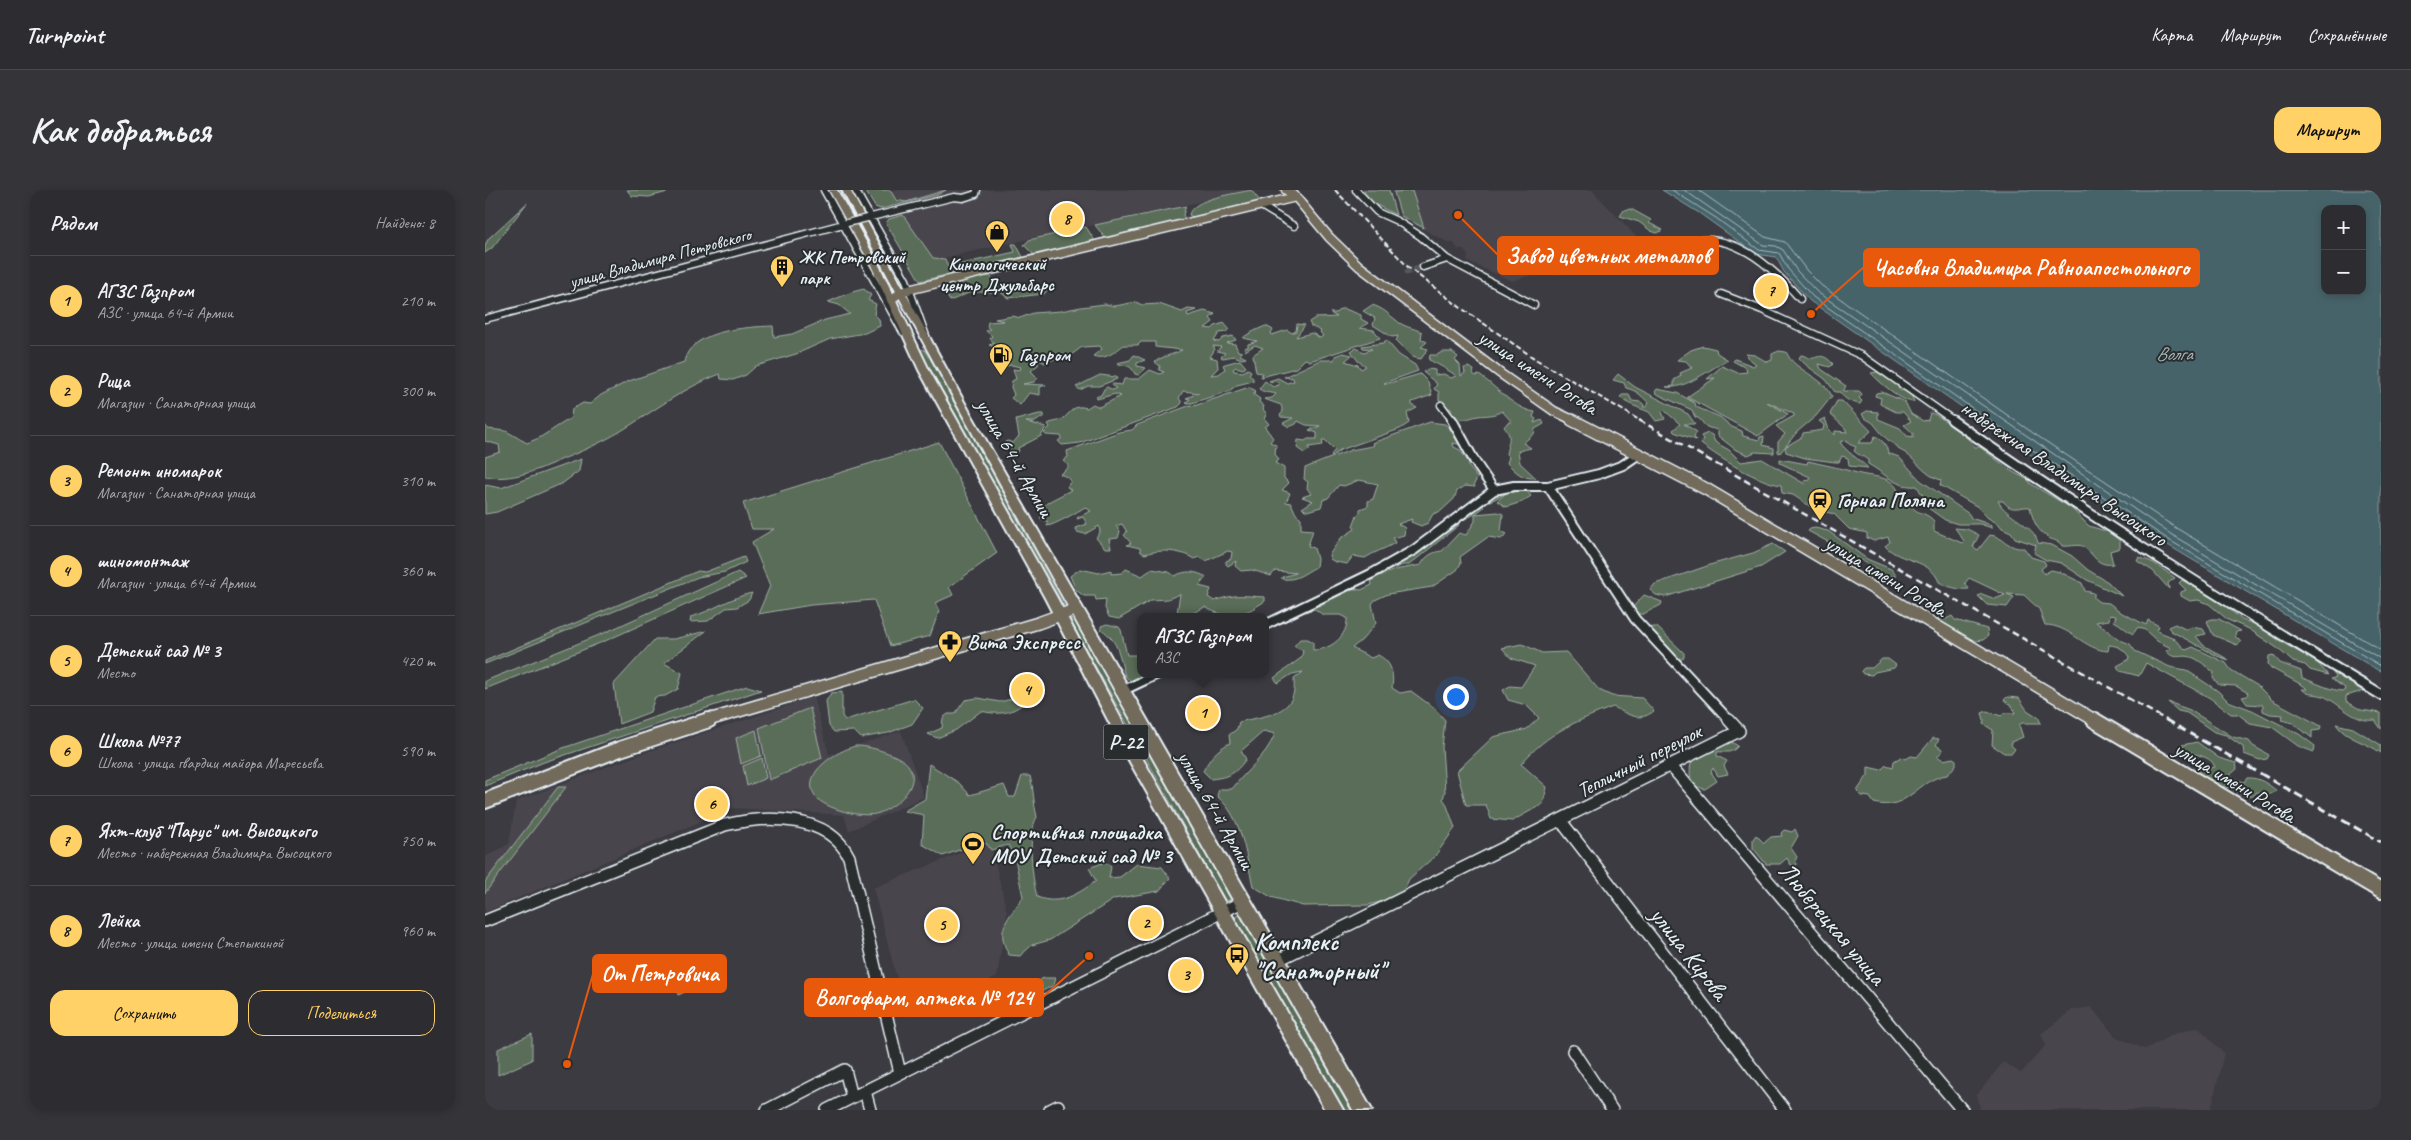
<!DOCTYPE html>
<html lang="ru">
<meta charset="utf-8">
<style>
:root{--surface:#2d2c31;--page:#353439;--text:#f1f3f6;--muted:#a7a7ab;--line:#48484d;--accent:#ffd166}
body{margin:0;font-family:Caveat,sans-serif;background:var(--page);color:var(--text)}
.controls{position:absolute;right:15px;top:15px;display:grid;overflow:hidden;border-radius:10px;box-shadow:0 2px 8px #0003}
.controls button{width:45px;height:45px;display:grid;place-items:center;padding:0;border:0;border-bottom:1px solid var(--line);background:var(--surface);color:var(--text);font:25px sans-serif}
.you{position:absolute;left:970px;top:506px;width:18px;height:18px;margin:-12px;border:4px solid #fff;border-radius:50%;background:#1a73e8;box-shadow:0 0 0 8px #1a73e833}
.badge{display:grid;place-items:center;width:32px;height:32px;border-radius:50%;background:var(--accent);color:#111;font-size:16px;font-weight:700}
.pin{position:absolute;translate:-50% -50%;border:2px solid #fff;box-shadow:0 1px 5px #0006}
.popup{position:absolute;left:652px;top:423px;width:132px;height:65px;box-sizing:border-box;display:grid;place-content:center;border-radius:10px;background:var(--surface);filter:drop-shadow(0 1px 4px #0005);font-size:16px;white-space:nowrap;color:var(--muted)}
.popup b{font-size:19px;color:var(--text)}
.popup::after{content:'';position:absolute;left:50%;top:100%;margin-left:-10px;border:10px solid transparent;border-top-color:var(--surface)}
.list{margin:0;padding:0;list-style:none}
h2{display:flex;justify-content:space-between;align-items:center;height:65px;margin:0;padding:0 20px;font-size:21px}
h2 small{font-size:16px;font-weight:400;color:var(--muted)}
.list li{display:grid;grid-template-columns:32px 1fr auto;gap:15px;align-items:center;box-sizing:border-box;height:90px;padding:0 20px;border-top:1px solid var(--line)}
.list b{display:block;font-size:19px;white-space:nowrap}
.list p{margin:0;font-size:16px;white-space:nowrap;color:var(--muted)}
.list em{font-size:16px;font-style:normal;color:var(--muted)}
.actions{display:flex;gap:10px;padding:15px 20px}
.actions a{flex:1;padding:11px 0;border:1px solid var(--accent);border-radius:15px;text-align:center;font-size:18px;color:var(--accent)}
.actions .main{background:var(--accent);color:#111}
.map{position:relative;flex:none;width:1896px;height:920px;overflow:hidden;border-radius:15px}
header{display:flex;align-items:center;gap:30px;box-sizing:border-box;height:70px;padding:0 25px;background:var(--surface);border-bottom:1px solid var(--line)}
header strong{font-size:24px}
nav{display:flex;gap:28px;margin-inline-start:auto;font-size:18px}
.intro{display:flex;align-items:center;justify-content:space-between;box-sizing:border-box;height:120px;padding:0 30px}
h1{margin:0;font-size:35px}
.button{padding:12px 22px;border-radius:15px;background:var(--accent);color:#111;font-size:18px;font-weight:700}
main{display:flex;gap:30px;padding:0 30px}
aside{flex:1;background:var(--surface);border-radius:15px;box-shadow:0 2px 8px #0003}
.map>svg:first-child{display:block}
.built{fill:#49454e}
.green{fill:#5a6d58;stroke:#a1afa8}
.water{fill:#46646a;stroke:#879ca3;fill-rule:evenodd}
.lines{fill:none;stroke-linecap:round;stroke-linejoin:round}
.shore{stroke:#a7b9bf;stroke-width:1}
.minor-tunnel{stroke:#56565c;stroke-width:6;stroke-dasharray:6 3;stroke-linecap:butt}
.minor-far2-casing{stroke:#e8f1f8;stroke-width:9}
.minor-far1-casing{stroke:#e8f1f8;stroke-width:12}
.minor-casing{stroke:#e8f1f8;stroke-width:14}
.major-far2-casing{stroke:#e8f1f8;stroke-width:11}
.major-far1-casing{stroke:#e8f1f8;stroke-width:14}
.major-casing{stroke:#e8f1f8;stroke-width:18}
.highway-casing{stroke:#e8f1f8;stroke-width:4}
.minor-far2{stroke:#2a2d2e;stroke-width:6}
.minor-far1{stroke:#2a2d2e;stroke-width:8}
.minor{stroke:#2a2d2e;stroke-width:11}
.major-far2{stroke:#726b5a;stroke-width:8}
.major-far1{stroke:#726b5a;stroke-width:11}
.major{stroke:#726b5a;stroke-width:14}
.highway{fill:#726b5a;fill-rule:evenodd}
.rail-far2{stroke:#e8f1f8;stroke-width:2;stroke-dasharray:5.5 2.5;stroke-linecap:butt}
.rail-far1{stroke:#e8f1f8;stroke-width:2.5;stroke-dasharray:7 4;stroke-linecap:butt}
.rail{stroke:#e8f1f8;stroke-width:3;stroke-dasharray:9 4.5;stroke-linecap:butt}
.minor-bridge-casing{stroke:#e8f1f8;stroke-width:9;stroke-linecap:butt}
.minor-bridge{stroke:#2a2d2e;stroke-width:6}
.labels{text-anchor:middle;stroke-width:4;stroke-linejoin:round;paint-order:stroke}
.far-poi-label{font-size:18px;font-weight:bold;fill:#e8f1f8;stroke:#2a2d2e;text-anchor:start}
.far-street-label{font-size:18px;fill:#e8f1f8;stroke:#2a2d2e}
.far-water-label{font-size:19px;font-style:italic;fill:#a7b9bf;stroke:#2a2d2e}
.shield{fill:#2a2d2e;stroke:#afb6bb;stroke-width:1}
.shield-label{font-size:20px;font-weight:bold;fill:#e8f1f8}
.street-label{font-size:21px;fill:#e8f1f8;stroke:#2a2d2e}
.poi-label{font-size:21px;font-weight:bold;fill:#e8f1f8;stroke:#2a2d2e;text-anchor:start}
.near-street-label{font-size:25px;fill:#e8f1f8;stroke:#2a2d2e}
.near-poi-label{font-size:25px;font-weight:bold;fill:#e8f1f8;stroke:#2a2d2e;text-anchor:start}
.leader{fill:none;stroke:#e8590c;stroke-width:2}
.callout-dot{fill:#e8590c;stroke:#2a2d2e;stroke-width:2}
.callout{fill:#e8590c;stroke:#e8590c;stroke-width:2}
.callout-label{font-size:22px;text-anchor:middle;font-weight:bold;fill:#fff}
</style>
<header>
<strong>Turnpoint</strong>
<nav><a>Карта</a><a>Маршрут</a><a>Сохранённые</a></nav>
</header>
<div class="intro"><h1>Как добраться</h1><a class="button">Маршрут</a></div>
<main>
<aside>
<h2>Рядом<small>Найдено: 8</small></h2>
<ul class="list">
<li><span class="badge">1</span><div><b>АГЗС Газпром</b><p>АЗС · улица 64-й Армии</p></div><em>210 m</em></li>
<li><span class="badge">2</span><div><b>Рица</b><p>Магазин · Санаторная улица</p></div><em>300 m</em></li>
<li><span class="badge">3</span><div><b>Ремонт иномарок</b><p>Магазин · Санаторная улица</p></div><em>310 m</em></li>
<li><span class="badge">4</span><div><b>шиномонтаж</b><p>Магазин · улица 64-й Армии</p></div><em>360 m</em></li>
<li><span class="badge">5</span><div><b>Детский сад № 3</b><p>Место</p></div><em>420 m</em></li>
<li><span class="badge">6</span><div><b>Школа №77</b><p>Школа · улица гвардии майора Маресьева</p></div><em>590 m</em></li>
<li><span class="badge">7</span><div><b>Яхт-клуб &quot;Парус&quot; им. Высоцкого</b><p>Место · набережная Владимира Высоцкого</p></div><em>750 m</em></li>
<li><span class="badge">8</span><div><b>Лейка</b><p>Место · улица имени Степыкиной</p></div><em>960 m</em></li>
</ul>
<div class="actions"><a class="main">Сохранить</a><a>Поделиться</a></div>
</aside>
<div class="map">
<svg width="1896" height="920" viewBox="0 0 1896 920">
<rect width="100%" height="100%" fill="#3c3b41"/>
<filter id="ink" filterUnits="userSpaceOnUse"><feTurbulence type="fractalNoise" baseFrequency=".02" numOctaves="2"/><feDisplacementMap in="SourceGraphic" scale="10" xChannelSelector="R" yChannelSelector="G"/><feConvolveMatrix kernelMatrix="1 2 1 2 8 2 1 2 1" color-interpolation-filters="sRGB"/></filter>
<g filter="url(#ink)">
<path class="built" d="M400 0H768L453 69 448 68Z
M907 0H1107L1164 60 1144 70 1145 73 1111 82 1065 84 1055 82 1027 91 982 71 983 66 978 59H973L969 53H964L915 27Z
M329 507 344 565 416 541 439 607 364 641 359 625 248 618 0 722V667L24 654 31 611 159 563Z
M505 651 522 722 512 787 422 827 388 698Z
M1606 817 1631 847 1660 859 1689 844 1713 837 1739 863 1726 920H1495L1492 905 1518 872 1536 883 1561 855 1556 844 1587 820Z"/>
<path class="green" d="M142 0H190L164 7 147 6Z
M380 0H405L411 10 421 12 461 0 452 5 396 19 390 17Z
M766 0 775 11 773 14 711 29 704 25C707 8 751 4 766 0Z
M878 0H904L911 25 886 12 876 2Z
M927 1 939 38 916 26 909 2Z
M42 13 7 58 0 63V55L4 48Z
M701 16 698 25 701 30 621 49 610 35Z
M1146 19 1166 30 1164 33 1178 40 1172 43 1166 41 1154 32 1135 26 1139 20Z
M418 25 448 68 460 69 463 77 530 62 527 54H531L538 67 435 91 401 33 404 29Z
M601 37 610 51 550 66 539 55 544 50Z
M490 86H505L518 99 528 101 564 98 559 104 523 108 515 102H486L465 111 457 98Z
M379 99 386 105 383 110 391 114 389 124 394 129 395 136 380 143 345 149 311 164 271 176 261 185 248 190 236 189 235 184C198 198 169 221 136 241 116 253 95 262 73 271 48 282 28 290 0 287V267L15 262 14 255 0 251V235L3 239 21 241 42 253 54 248 86 228 87 219 98 213 105 214 116 205 144 191 199 172C205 140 261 137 288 136L289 147 307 144 340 130 365 124 354 115 343 112 367 102Z
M651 112 657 115 674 114 697 122 703 119 712 120 702 123 703 126 719 121 730 124 725 128 728 132 720 138 727 139 730 136 739 133 744 139 741 142 734 143 729 151 734 152 738 148 748 146 751 150 742 153 750 154 753 161 757 162 755 165 761 168 757 169 749 166 738 168 736 167 740 163 732 161 736 157 728 156 730 159 725 167 732 169 733 178 726 185 734 184 740 179 738 175 740 174 755 170 761 177 758 179 751 177 748 179 749 181 758 182 763 179 766 181 764 185 768 188V191L752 195 744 201 707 213H703L701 212 705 209 701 208 714 203 698 201 694 208 697 213 693 217 595 253 577 255 573 251 577 248 576 246 561 245 559 243 565 237 563 234C568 231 575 232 579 228 587 221 589 214 602 218L608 214 614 217 636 206 630 204 612 209 611 207 616 205 619 199 622 197 628 200 631 198 627 195 629 194 637 195 639 189H654L665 180 675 184 679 182 674 180 675 176 670 172C677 166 688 165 697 160L670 157V152H656L653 155H639C630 161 621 171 608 166L617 159 615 156 597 157 586 165 573 163 568 166 572 168 560 173 554 170 557 165H545L539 168 548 167 547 172 554 174 546 181 553 188 549 192 538 194 561 195 555 197V205L544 203 535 215 526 208 529 205 526 197 527 191 531 189 528 179 535 180 536 177 526 175 522 176 523 172 518 169 519 166 511 163 515 159 504 155 510 153 505 149 507 146 501 141 505 139 502 137 503 132 519 131 510 129 528 126 535 128 548 123 576 121 596 117 620 114 630 116Z
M887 115C898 118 903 124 911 130 918 137 929 138 937 142L936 149 942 152 936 157 943 159 936 169 927 167 911 151 913 146 907 147 888 135 890 128 878 121Z
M855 119H860L876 125V129L883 133 875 138 889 140 895 148 825 171 820 169 811 178 776 187 777 183 771 182 768 165 778 158 770 155 760 161 759 158 763 157V154L772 151 758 148C760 145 777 137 781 136L788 140 786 143 787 145 802 140 807 143 811 141 812 134 820 135 811 147 827 143 835 148 838 146 835 142 836 141 826 136 824 132 830 128 852 127 845 123H851Z
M901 150 914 165 930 175 933 181 899 193 901 194 935 184 943 192 947 205 927 212V215L932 218 922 223 924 233 915 239 855 260 848 266 846 265 850 260 840 250H837L838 255 824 257V260L819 263 812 258 813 250 820 251 823 249H832V243L824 240 835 236 821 235 813 231 811 234 804 237 798 233 808 228 796 227 795 225 798 222 796 215 779 209 787 208 791 204C786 202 781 204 774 199L780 191 788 197 794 195 793 192 784 191 793 188 802 193 809 191 808 188 799 187 835 170H849L850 166 858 163 867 165 860 171 873 175 876 179 881 176 873 171 866 161 871 158 879 162 887 159 878 158 877 156 898 153Z
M1218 156 1231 159 1232 163 1243 170C1225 178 1201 200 1181 197L1189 196V190L1196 186 1195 183 1207 178 1201 171 1192 170 1206 160Z
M437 159 441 161 581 419H577L436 162Z
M1294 161 1301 162C1309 181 1338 186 1347 206L1331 226 1312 242 1295 263 1293 262V252L1300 244 1291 236 1309 226V224L1282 212 1303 224 1273 246 1202 207 1230 188 1222 189 1237 176 1253 183 1262 182 1261 178 1248 171 1250 169 1268 176 1271 174 1262 167 1261 164 1270 165 1282 172 1287 170V164Z
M957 162H967L973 167 970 170 975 175 976 186 980 183 979 178 983 177 989 180 988 184 991 186 994 185C1012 197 1029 219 1050 222L1048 227 1051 229 1049 233 1057 230 1059 234 1050 239 1049 244 1038 253 1046 258 1033 261 1035 273 1051 288C1037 289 1031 282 1022 273L1024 267 1021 264C1023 252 1028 247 1019 237L1023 232H1027L1017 221C1008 226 1002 225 993 226 982 228 974 234 966 224V219L959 216 958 212 954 210V202L949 199 952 194 938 182 944 179 950 180V185L959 184 966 188 971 186C967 182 949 172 944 170L945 165H952Z
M649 165 660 170 652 173V176L661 178 654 185 650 184C644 172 641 178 632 173L645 170Z
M1316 165C1319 165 1321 167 1324 168 1332 170 1336 160 1348 174L1345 177 1334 174 1336 179 1361 196 1358 201H1374L1377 204 1374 208 1377 211 1375 214C1368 213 1358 209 1355 202H1350C1347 198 1343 192 1340 189 1331 182 1322 177 1314 168Z
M1392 182 1407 189 1416 201 1419 200 1426 204 1429 212C1418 213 1393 191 1386 183Z
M1133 184 1150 197 1203 224 1210 234H1199L1212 242 1209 247 1211 250 1189 242 1188 240 1195 234 1179 220 1177 222 1180 229 1171 231 1164 222C1152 217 1146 216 1135 207L1137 205H1144L1147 211 1156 212 1159 215 1158 217H1161L1164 213C1155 205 1153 201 1141 198L1139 193 1128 190Z
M615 185 631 187 632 189 614 196H603L595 200 591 197Z
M764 197 771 201 768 204 775 209 774 212 779 216 778 219 782 225 779 228 784 234 780 237 788 248 785 252 791 255 790 264 794 270 790 273 799 278V288L804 293 797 300 805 303 801 312 806 313 811 324 816 328V339L828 340 823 356 829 358 832 369 831 377C819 383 812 391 797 389V387L811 383 790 381 786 386 767 380 756 381 750 376 751 371 743 376 741 374V371L746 369 747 362 743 361 721 371 714 367 709 369C696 360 674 359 660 364L656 362 655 358 642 355 646 353 639 345 642 342 637 334 631 336 635 341 633 348 624 349 626 358H620L611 348 615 342 614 336 600 344 592 342 591 338 602 334 598 327 592 329 593 327 606 321 600 317C594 321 568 336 562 336L563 332 555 328 560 322 557 318 563 312 586 300 582 297 586 291 584 288 575 284 583 278V275L578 271 583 267 582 261 634 242 647 240 652 235 706 215 709 216Z
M1172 199 1192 203 1210 213 1211 217 1235 227 1247 237 1257 241 1258 246 1274 250 1275 247 1279 246 1278 255 1289 258V263L1270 262 1263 265 1251 260 1233 246V241C1229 238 1226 239 1222 237 1217 234 1217 229 1210 227L1207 220 1174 205 1170 202Z
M1397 202 1420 212 1426 224 1438 231 1443 230 1445 223C1452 223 1486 249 1490 257H1495L1528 282 1543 290 1546 294 1586 318 1604 336 1624 342 1635 351V358L1625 361 1628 374C1610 377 1608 361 1597 356 1593 354 1583 357 1577 356 1574 350 1569 351 1564 348 1551 340 1548 330 1545 317 1533 316 1527 323 1518 311H1513C1522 328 1549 334 1553 353L1567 355 1587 366 1603 380 1623 392 1637 406 1602 390 1576 373 1561 370 1549 363 1551 355 1530 348 1526 342 1517 338 1514 334 1503 328 1493 317 1455 295 1456 290C1438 286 1430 266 1413 259L1412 256C1402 251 1396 243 1389 234 1385 230 1380 230 1377 224L1382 221 1393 222V229L1415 238 1422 246 1428 247V243L1419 235 1426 231 1418 222H1411L1395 214 1396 208 1390 206 1391 203Z
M1352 211H1357L1386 241 1373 253H1387L1390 246C1397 249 1402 256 1403 263L1414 267 1435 290 1484 324 1486 328 1507 335V338L1495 334H1473L1460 330 1439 315V308L1432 296C1410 298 1400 283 1383 274V270C1378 266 1373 265 1369 261L1371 257 1364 254 1362 250 1355 252C1359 260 1375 270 1383 278L1364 276 1363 268 1357 266 1354 272H1350L1320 268 1301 262 1300 257 1317 247 1318 243 1338 240 1339 235 1334 231 1340 228 1344 240 1350 245V241L1362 242 1360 238 1345 224Z
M554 224H559V226L550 232H541L561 237 556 246 533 258 534 261 531 264 528 263 520 252 523 251 528 253 534 246 531 230Z
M945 232 960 234 968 242H972L977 255 968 253 969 257 975 260 984 273 983 276 990 284V286L993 287 989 294 990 297 980 296 972 301 969 309 956 321 948 324 943 333 936 336 926 332 927 329 913 334 920 338 919 345 908 348 910 353C900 359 889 362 880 368L868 366 862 374 850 372 845 369 844 365 856 348 870 339 868 336 872 325 875 323V319L883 316V311L888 309 893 294 874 290 859 296 854 295 843 308 838 310 836 317 822 321 817 318 828 311 817 307 826 304 822 298 823 292 819 289 820 278 866 260 887 256 889 255 887 253Z
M1223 243 1227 245 1230 252 1244 260 1256 272 1277 269 1320 294 1319 291 1325 290V287L1295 273V269L1322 274 1323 271C1340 275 1356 278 1372 283 1387 288 1409 284 1414 304L1423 308C1429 327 1438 319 1449 331V341L1477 353 1479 351 1470 338 1482 339 1494 345 1488 357 1493 360 1505 345C1518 346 1524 360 1539 358L1546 367 1559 371 1561 375 1556 379 1559 384 1566 380 1575 382 1597 393 1600 401 1609 403V408L1614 412 1624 413 1637 423 1661 435 1663 430 1674 436 1672 441 1687 447 1701 460 1708 457 1741 473 1746 480 1773 496 1787 510 1836 536 1835 540 1827 541V548L1808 533 1797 530 1798 525 1785 524 1778 521V515L1762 514 1757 507 1762 506 1763 503 1751 496 1734 495 1728 488 1729 482C1721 477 1714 469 1706 467 1695 464 1690 471 1681 461L1686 458 1672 451 1660 440 1653 437 1648 444C1640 440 1637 435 1629 431L1631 426 1625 425 1624 430 1611 432 1635 450 1645 454 1650 461 1685 477 1701 480 1733 501 1743 511 1767 520 1814 544 1830 556 1829 562 1813 556 1787 537 1765 533 1753 524H1746L1725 508 1661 473 1654 486 1635 481 1632 476 1643 470 1644 467C1639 459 1634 456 1624 455L1623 461C1599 460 1585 435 1560 435L1554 419 1539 405 1522 404 1529 407 1522 417 1502 415 1493 406 1497 404 1510 409 1520 405 1484 388 1480 393 1484 399C1475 400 1462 397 1454 392 1445 368 1416 373 1400 356L1405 352 1403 347 1389 351 1382 348V343L1364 339 1349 324 1329 319 1308 305 1297 303 1296 295C1273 292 1234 268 1216 254L1218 249 1216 246Z
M454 252 512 363 464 397 468 405 450 413 454 421 445 446 405 456 389 410 326 415 273 424 285 396 267 352 289 339H267L258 313Z
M96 269 94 281 78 293 12 322 0 324V295L16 298Z
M1017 300 1042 301 1046 306 1037 312 1021 317 1012 311 1021 303 1006 311H1002Z
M999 313 998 318 990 324 1013 322 1018 324 1016 341 1022 344 1016 349 1003 347 975 367 976 373 972 380 947 397 903 404 890 410 887 414 891 433 877 450 867 458 886 468 893 465C907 472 909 484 907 498L915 503 926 501 949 518 960 530 957 557 960 601 958 609 961 613 970 638 950 666 924 689 918 702 903 710 883 715 818 716 786 707 768 696C760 663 758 629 732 606L734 599H747C762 579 780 568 790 544L779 541 756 561 761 569C750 584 744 587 726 589L718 581C725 568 731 560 745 553L744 545 752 539 754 532C771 527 802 526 808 505 810 500 809 493 809 489L818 482 807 484 793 493 789 488 816 468 818 461 809 456 815 449H823L828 452V460C846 460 863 446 862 428L856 425H838L830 419 815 423 864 398 876 400 887 395 886 389 910 380 936 375C941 366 947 362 957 361L974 343 981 345 990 331V324L974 332Z
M971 334 974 335 924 375H918L892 385 933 362Z
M1330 338 1343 341 1382 369 1406 379 1412 386H1401L1380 372 1323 341 1325 339Z
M1288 354 1300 362 1276 377 1180 407 1171 405 1165 400 1170 394 1228 374 1268 363Z
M259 367 261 372 240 382 213 387 0 474V471L213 381 220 382Z
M1654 367 1669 373 1690 388 1683 393 1684 399 1668 381 1652 371Z
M595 379 614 383 626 380V384L637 383 641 379 657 386 667 379 684 382 690 386C700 380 711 381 721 387L714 396 726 399 723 407 729 411C752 403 758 406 780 407V411C758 426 744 431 720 417L704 425 692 423 695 404 683 409 666 410 634 429 624 427 620 418 621 409 611 410 610 406H599L591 400 585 386Z
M253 382 261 388 120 451 0 499V491L119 443Z
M1697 390 1742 417 1757 430 1770 434 1798 453 1831 471 1843 485 1825 480 1820 475 1808 472 1792 458 1764 439 1743 430 1724 414 1713 410 1705 411 1696 406V402L1701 400 1694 393Z
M267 403 264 410 252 417 241 418 223 431 205 432 206 427C227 421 246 407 267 403Z
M1159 405 1177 412 1176 415 1158 424H1151L1146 419Z
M1467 426 1470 430 1502 439 1503 446 1498 450 1490 451 1452 433 1453 428 1461 429Z
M589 429 746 708 743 711H740L585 430Z
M1727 429H1734L1756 441 1751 442 1750 446 1756 452 1752 455 1728 445 1722 431Z
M622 434 634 437 636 440 642 465H652L655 468 656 484H658L652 490 646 491 640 486C634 467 635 452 616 439V436Z
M1690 434 1702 440 1706 437 1718 439 1721 444 1711 446 1718 455 1744 470 1732 466 1686 441 1683 437Z
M1168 437H1172L1199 463V467L1195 470 1190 468 1165 441Z
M221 441 179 473 197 483 193 499 180 506 170 507 165 522 134 534 129 494 170 449H189Z
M1037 454 1057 463 1081 462 1114 500 1127 506 1157 508 1169 521C1154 533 1143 524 1128 517 1091 531 1062 543 1036 574L1062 597 1058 614 1027 631 1006 629 1001 615H981L972 581 1008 547 1042 539 1054 528 1041 515 1023 510 1018 500 1025 496 1036 497 1050 476 1026 468 1017 458Z
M1788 465 1795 473 1816 481 1817 488C1831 492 1845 501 1859 501L1860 498 1846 489 1851 487 1848 483 1849 481 1878 501 1861 506V511L1876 520 1896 523V539L1890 530C1869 533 1855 513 1838 506 1829 503 1823 506 1817 499H1822L1819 496 1786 478 1783 474 1784 466Z
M1397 469H1403L1411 475 1409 478 1390 482 1387 485 1378 484 1376 481 1379 478H1387Z
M262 496 276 500 59 572 0 596V590L78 558Z
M357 502V526L360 530 429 509 438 518 427 534 403 543 376 548 369 541 349 542 344 536 341 511 346 503Z
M1522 507 1534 508 1542 520 1553 527 1556 533H1537L1534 535 1538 547 1526 552V555L1530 559 1527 563H1519L1507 555 1508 540 1498 534 1499 530 1497 523 1502 521 1516 526 1519 523H1530L1528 517 1519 510Z
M493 508 515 512 530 508 538 514C525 524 512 525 496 521L471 540 452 548 443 544 457 538 458 528 463 524H470L480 510Z
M1683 512 1705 520 1748 547 1764 551 1768 556 1784 565 1782 569 1775 570 1759 564 1758 557 1741 545 1729 542 1702 523 1693 521Z
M325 518 337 568 284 590 274 538Z
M1851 534 1868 538 1896 555V563C1882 552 1860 549 1851 534Z
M271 540 276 566 256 574 251 548Z
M1448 548 1454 549 1451 555 1457 559V562L1452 566 1458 570 1468 568 1471 570V575L1462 585C1432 589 1423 622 1389 613L1385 607 1377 606 1372 601 1383 585V577L1396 580 1401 575 1408 577 1409 571 1416 567 1421 569 1426 566 1432 567Z
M1245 551 1253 556C1245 565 1241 561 1232 562V566L1242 571 1239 576 1243 584 1233 586 1228 578 1226 582 1232 591 1220 599C1204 596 1204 586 1206 572L1221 562Z
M1712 552 1734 568 1751 573 1752 579 1745 585 1750 589 1759 592 1762 588C1774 587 1783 594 1792 601L1783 605 1772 602 1768 606 1762 607 1745 598 1725 594 1705 580H1716L1722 583 1725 578 1730 577C1725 562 1704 568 1697 555Z
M370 556C382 555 416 565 423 575 438 594 411 617 394 623 379 629 339 619 330 606 315 582 353 561 370 556Z
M277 568 281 588 262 596 258 576Z
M444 574 474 593 485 605 519 595 524 607H530L537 586H545C549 599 548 613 552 627 542 643 547 688 552 707 575 716 593 704 611 691L604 678 620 672 626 677 624 688 635 687 652 674 677 677 685 688 674 701 629 709 565 750 547 755 535 766 524 765C509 739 524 728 538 707L530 669 523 655 506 660 502 654 493 653 458 666 437 654 439 625 419 621 440 609Z
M73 597H81L0 703V692Z
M1310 639 1313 646 1306 658 1312 667 1310 671 1312 674 1310 677 1305 674 1302 668 1295 674H1281L1268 658V649L1271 645 1279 653 1286 647 1297 646 1296 643 1299 640 1307 642Z
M754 725 757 728 866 920H857L750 729 751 726Z
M219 768 222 792 193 805 190 780Z
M559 788H571L569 795 513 824H507L525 799 546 794Z
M47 844V870L13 885V859Z"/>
<path class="water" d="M1177 0H1896V482L1681 354 1537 259 1325 111 1299 82 1291 67 1271 64 1214 23ZM1840 19H1877V101H1840Z"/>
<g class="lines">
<path class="shore" d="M1187 0 1231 28 1274 60 1294 63 1303 79 1328 107 1540 255 1684 350 1896 476
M1199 0 1278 55 1291 56 1298 60 1312 81 1332 102 1687 345 1896 469
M1213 0 1280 47 1300 52 1322 81 1337 96 1548 243 1691 338 1896 460"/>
<path class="minor-tunnel" d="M920 83 938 77"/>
<g class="minor-far2-casing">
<path id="minor-far2" d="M339 0 418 142
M370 0 421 90 442 149
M871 0 892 22 912 31 935 46 962 69 1049 115
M776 16 809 36
M382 28 469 7 478 8 491 4 492 0
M1192 60C1197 57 1204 53 1210 51 1252 43 1290 80 1315 109
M938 77 962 69
M1236 104 1277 120 1377 166 1469 231
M0 129 362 33
M956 215 968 231"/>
</g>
<g class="minor-far1-casing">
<path id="minor-far1" d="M967 230 990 272 1009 300
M1467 230C1606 328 1750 417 1896 505
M1063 296 1150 429 1245 531
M780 435 888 383 929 360 1009 300 1029 296H1063L1114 284 1138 275 1154 264
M639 500 673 484"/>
</g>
<g class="minor-casing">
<path id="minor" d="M1185 575 1477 920
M1076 631 1300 920
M0 731 240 635C280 625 344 624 364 667L415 883
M791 771 1254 541 1244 530
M1088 861 1127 920
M380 901 385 920
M282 920 360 880 367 907
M342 920 759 711
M565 920 573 916"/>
</g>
<g class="major-far2-casing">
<path id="major-far2" d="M801 0 809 5 844 47 874 76 1016 184 1069 221 1090 231
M406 110 416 102 427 99 811 7"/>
</g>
<g class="major-far1-casing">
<path id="major-far1" d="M1087 230 1221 299 1611 531
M220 531 553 433 592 419"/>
</g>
<g class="major-casing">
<path id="major" d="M1609 530 1896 701
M0 611 135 559 224 530"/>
</g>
<g class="highway-casing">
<path id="highway" d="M344 0H352L394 75 444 180 572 408 651 557 858 920H840L641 565 560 408 434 180 386 75Z
M357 0H365L483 219 887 920H868C693 616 521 310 357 0Z"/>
</g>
<use href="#minor-far2" class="minor-far2"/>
<use href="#minor-far1" class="minor-far1"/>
<use href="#minor" class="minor"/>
<use href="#major-far2" class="major-far2"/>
<use href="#major-far1" class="major-far1"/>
<use href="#major" class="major"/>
<use href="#highway" class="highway"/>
<path class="rail-far2" d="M850 0 924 78 976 118 1052 170 1156 231"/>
<path class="rail-far1" d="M1154 230 1683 531"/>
<path class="rail" d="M1681 530 1896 652"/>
<g class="minor-bridge-casing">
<path id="minor-bridge" d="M362 33 382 28"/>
</g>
<use href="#minor-bridge" class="minor-bridge"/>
</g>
</g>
<defs>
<g id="shop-pin" transform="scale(1.25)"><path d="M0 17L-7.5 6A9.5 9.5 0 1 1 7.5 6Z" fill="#ffd166" stroke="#2a2d2e"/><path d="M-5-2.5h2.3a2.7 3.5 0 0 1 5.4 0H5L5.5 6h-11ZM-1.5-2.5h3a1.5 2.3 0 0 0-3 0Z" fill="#111"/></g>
<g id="building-pin" transform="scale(1.25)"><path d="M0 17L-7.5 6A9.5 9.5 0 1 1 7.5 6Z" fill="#ffd166" stroke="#2a2d2e"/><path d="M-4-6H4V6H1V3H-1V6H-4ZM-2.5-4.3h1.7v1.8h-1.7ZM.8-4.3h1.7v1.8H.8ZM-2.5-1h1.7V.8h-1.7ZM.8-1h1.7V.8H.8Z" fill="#111"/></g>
<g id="fuel-pin" transform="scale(1.25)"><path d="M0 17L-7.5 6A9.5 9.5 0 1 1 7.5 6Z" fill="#ffd166" stroke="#2a2d2e"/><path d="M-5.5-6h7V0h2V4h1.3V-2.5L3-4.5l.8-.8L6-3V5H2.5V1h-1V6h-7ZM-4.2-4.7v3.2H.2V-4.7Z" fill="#111"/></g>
<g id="station-pin" transform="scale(1.25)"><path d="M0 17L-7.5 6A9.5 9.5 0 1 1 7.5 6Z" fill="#ffd166" stroke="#2a2d2e"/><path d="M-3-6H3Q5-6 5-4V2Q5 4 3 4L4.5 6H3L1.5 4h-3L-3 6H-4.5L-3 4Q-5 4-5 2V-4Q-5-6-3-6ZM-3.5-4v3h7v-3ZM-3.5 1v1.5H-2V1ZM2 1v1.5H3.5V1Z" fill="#111"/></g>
<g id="pharmacy-pin" transform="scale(1.25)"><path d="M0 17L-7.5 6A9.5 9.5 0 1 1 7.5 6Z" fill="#ffd166" stroke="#2a2d2e"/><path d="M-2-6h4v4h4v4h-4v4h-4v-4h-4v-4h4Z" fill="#111"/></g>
<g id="stadium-pin" transform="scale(1.25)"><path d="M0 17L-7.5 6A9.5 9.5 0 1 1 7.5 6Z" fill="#ffd166" stroke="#2a2d2e"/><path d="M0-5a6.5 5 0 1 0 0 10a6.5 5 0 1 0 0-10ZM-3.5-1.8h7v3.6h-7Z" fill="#111"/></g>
<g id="bus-pin" transform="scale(1.25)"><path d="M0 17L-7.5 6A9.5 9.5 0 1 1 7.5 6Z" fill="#ffd166" stroke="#2a2d2e"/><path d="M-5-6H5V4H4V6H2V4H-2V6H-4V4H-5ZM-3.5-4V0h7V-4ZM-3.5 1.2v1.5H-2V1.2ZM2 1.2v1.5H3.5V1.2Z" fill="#111"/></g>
</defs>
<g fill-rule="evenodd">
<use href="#shop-pin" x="512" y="42"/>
<use href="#building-pin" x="297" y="77"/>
<use href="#fuel-pin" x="516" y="165"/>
<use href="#station-pin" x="1335" y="310"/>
<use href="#pharmacy-pin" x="465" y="452"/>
<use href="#stadium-pin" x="488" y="654"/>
<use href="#bus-pin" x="752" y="765"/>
</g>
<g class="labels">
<g class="far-poi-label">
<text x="314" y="73">ЖК Петровский<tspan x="314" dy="21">парк</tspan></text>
<text x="512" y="80" text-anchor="middle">Кинологический<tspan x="512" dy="21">центр Джульбарс</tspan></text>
<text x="534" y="171">Газпром</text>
</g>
<g class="far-street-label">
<text transform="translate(175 68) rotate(-15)" y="6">улица Владимира Петровского</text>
</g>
<g class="far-water-label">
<text x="1689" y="170">Волга</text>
</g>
<rect class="shield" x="618.5" y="534.5" width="45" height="35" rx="4"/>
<g class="shield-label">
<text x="641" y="559">Р-22</text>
</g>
<g class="street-label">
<text transform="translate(1053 182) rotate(33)" y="7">улица имени Рогова</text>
<text transform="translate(530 268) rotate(60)" y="7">улица 64-й Армии</text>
<text transform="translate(1579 283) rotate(34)" y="7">набережная Владимира Высоцкого</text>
<text transform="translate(1401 386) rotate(31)" y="7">улица имени Рогова</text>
<text transform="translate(1154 571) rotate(-27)" y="7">Тепличный переулок</text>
<text transform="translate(1750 592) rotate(31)" y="7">улица имени Рогова</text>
<text transform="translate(731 620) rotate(60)" y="7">улица 64-й Армии</text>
</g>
<g class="poi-label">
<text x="1352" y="317">Горная Поляна</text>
<text x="482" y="459">Вита Экспресс</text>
<text x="506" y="649">Спортивная площадка<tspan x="506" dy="24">МОУ Детский сад № 3</tspan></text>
</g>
<g class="near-street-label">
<text transform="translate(1348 733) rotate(50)" y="9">Люберецкая улица</text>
<text transform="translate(1205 763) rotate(52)" y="9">улица Кирова</text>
</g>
<g class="near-poi-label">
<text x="770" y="760">Комплекс<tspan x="770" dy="29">"Санаторный"</tspan></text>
</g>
</g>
<path class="leader" d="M973 25L1013 65M1326 124L1379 77M82 874L108 784M604 766L558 807"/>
<g class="callout-dot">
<circle cx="973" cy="25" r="5"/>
<circle cx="1326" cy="124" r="5"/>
<circle cx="82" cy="874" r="5"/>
<circle cx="604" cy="766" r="5"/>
</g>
<g class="callout">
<rect x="1013" y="47" width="220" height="37" rx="5"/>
<rect x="1379" y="59" width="335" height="37" rx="5"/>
<rect x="108" y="765" width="133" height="37" rx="5"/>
<rect x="320" y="789" width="238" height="37" rx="5"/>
</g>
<g class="callout-label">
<text x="1123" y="73">Завод цветных металлов</text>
<text x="1546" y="85">Часовня Владимира Равноапостольного</text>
<text x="175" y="791">От Петровича</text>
<text x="439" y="815">Волгофарм, аптека № 124</text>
</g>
</svg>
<div class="controls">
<button>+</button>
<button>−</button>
</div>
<div class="you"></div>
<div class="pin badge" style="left:718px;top:523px">1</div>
<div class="popup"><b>АГЗС Газпром</b>АЗС</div>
<div class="pin badge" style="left:661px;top:733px">2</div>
<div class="pin badge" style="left:701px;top:785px">3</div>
<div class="pin badge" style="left:542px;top:500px">4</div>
<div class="pin badge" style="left:457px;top:735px">5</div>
<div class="pin badge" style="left:227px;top:614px">6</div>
<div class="pin badge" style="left:1286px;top:101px">7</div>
<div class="pin badge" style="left:582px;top:29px">8</div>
</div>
</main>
